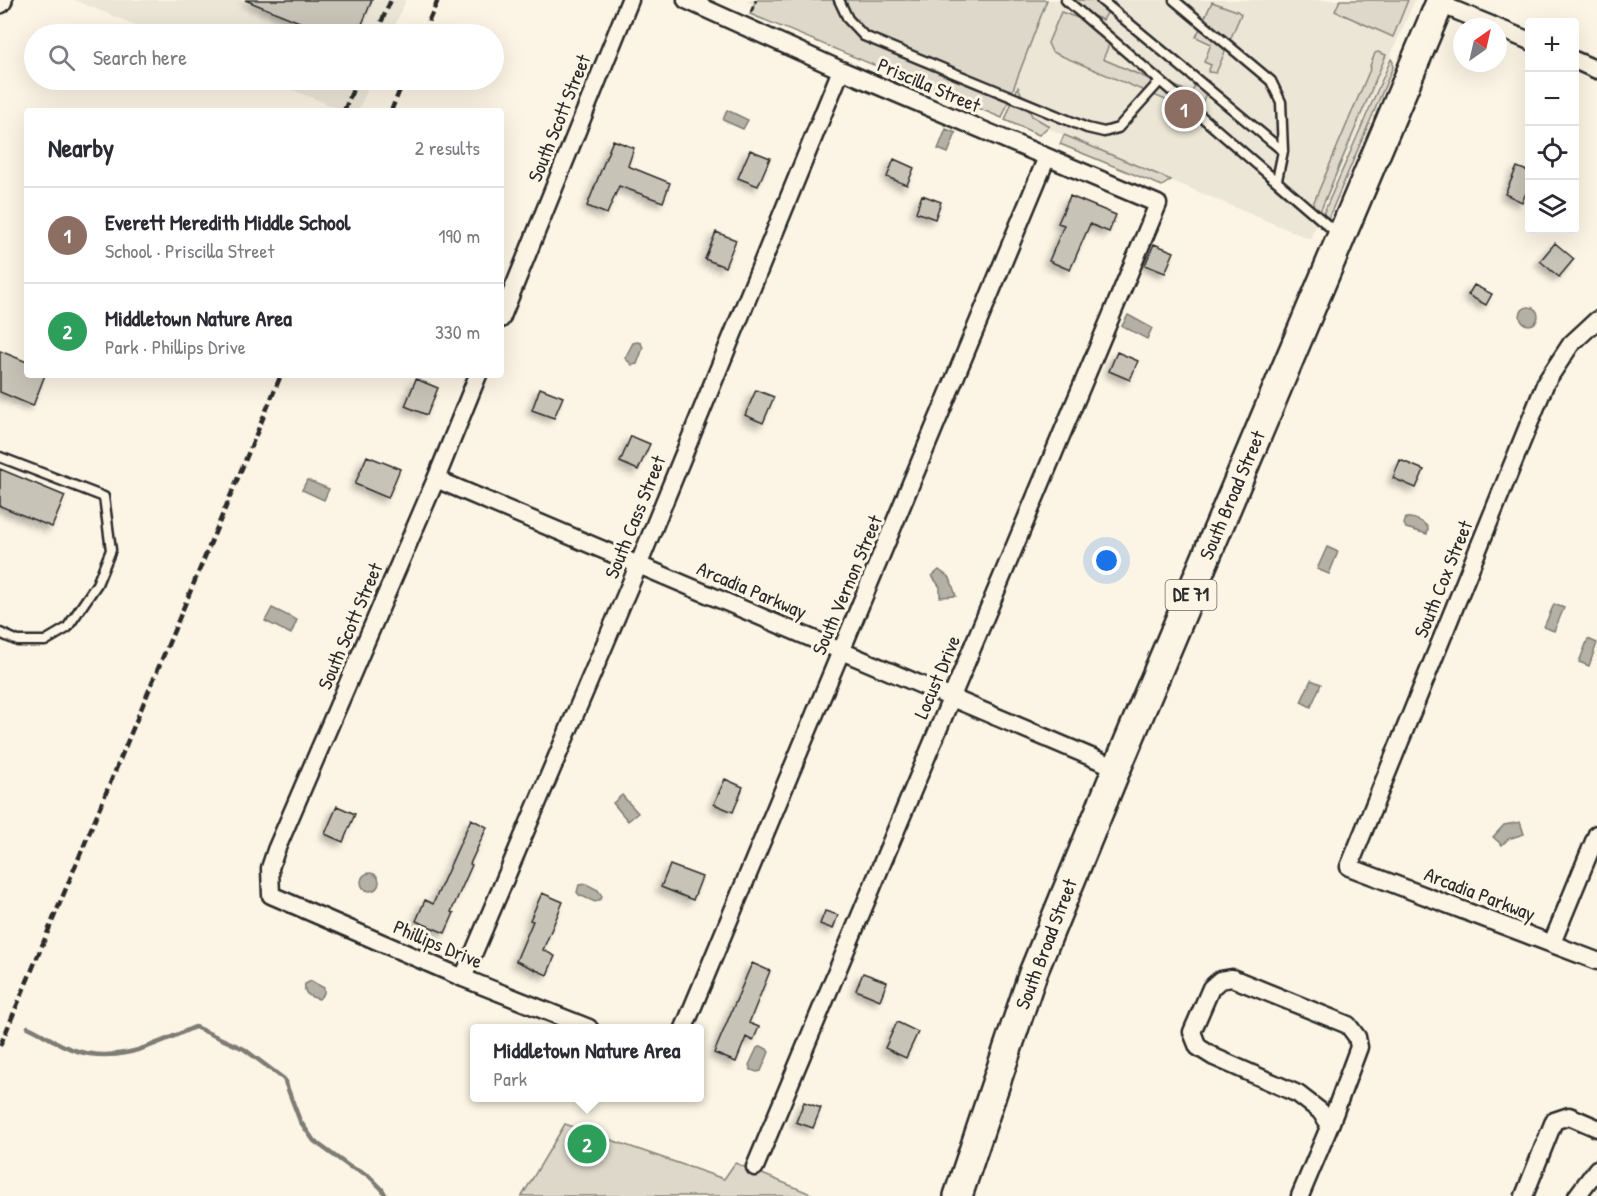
<!DOCTYPE html>
<meta charset="utf-8">
<style>
:root{--surface:#fff;--page:#f7f7f7;--text:#2b2b33;--muted:#7c7c81;--line:#e1e1e2;--accent:#1f6fb2}
body{margin:0;font-family:"Patrick Hand",sans-serif;background:var(--page);color:var(--text)}
.controls{position:absolute;right:18px;top:18px;display:grid;overflow:hidden;border-radius:6px;box-shadow:0 6px 24px #0002}
.controls button{width:54px;height:54px;display:grid;place-items:center;padding:0;border:0;border-bottom:2px solid var(--line);background:var(--surface);color:var(--text);font:30px sans-serif}
.compass{position:absolute;left:1453px;top:18px;width:54px;height:54px;border-radius:50%;background:var(--surface);box-shadow:0 6px 24px #0002;rotate:34deg}
.you{position:absolute;left:1107px;top:561px;width:21px;height:21px;margin:-15px;border:4px solid #fff;border-radius:50%;background:#1a73e8;box-shadow:0 0 0 9px #1a73e833}
.badge{display:grid;place-items:center;width:39px;height:39px;border-radius:50%;background:var(--accent);color:#fff;font-size:20px;font-weight:700}
.pin{position:absolute;translate:-50% -50%;border:3px solid #fff;box-shadow:0 2px 6px #0006}
.popup{position:absolute;left:470px;top:1024px;width:234px;height:78px;box-sizing:border-box;display:grid;place-content:center;border-radius:6px;background:var(--surface);filter:drop-shadow(0 2px 4px #0005);font-size:20px;white-space:nowrap;color:var(--muted)}
.popup b{font-size:22px;color:var(--text)}
.popup::after{content:'';position:absolute;left:50%;top:100%;margin-left:-12px;border:12px solid transparent;border-top-color:var(--surface)}
.list{margin:0;padding:0;list-style:none}
h2{display:flex;justify-content:space-between;align-items:center;height:78px;margin:0;padding:0 24px;font-size:26px}
h2 small{font-size:20px;font-weight:400;color:var(--muted)}
.list li{display:grid;grid-template-columns:39px 1fr auto;gap:18px;align-items:center;box-sizing:border-box;height:96px;padding:0 24px;border-top:2px solid var(--line)}
.list b{display:block;font-size:22px;white-space:nowrap}
.list p{margin:0;font-size:20px;white-space:nowrap;color:var(--muted)}
.list em{font-size:20px;font-style:normal;color:var(--muted)}
.icon{flex:none;width:33px;height:33px;fill:none;stroke:currentColor;stroke-width:2;stroke-linecap:round;stroke-linejoin:round}
.map{position:relative;flex:none;width:1597px;height:1196px;overflow:hidden}
.search{position:absolute;background:var(--surface);box-shadow:0 6px 24px #0002;left:24px;top:24px;width:480px;height:66px;display:flex;align-items:center;gap:15px;box-sizing:border-box;padding:0 21px;border-radius:33px;color:var(--muted);font-size:22px}
.panel{position:absolute;background:var(--surface);box-shadow:0 6px 24px #0002;left:24px;top:108px;width:480px;height:270px;border-radius:6px}
.map>svg:first-child{display:block}
.built{fill:#ece6d7}
.green{fill:#ded8ca;stroke:#84827a;stroke-width:1.5}
.water{fill:#b4b0a5;stroke:#7d7b74;stroke-width:1.5}
.lines{fill:none;stroke-linecap:round;stroke-linejoin:round}
.stream{stroke:#7d7b74;stroke-width:4.5}
.building{fill:#c8c3b7;stroke:#2b2b2b;stroke-width:1.5;filter:url(#shadow)}
.service-casing{stroke:#2b2b2b;stroke-width:13}
.minor-casing{stroke:#2b2b2b;stroke-width:21}
.tertiary-casing{stroke:#2b2b2b;stroke-width:26}
.primary-casing{stroke:#2b2b2b;stroke-width:32}
.path{stroke:#2b2b2b;stroke-width:3;stroke-dasharray:6 4.5;stroke-linecap:butt}
.service{stroke:#fcf5e5;stroke-width:8}
.minor{stroke:#fcf5e5;stroke-width:16}
.tertiary{stroke:#fcf5e5;stroke-width:21}
.primary{stroke:#fcf5e5;stroke-width:27}
.rail{stroke:#2b2b2b;stroke-width:4.5;stroke-dasharray:9 4.5;stroke-linecap:butt}
.labels{text-anchor:middle;stroke-width:6;stroke-linejoin:round;paint-order:stroke}
.shield{fill:#fcf5e5;stroke:#6a6863;stroke-width:1.5}
.shield-label{font-size:18px;font-weight:bold;fill:#2b2b2b}
.street-label{font-size:20px;fill:#2b2b2b;stroke:#fcf5e5}
</style>
<div class="map">
<svg width="1597" height="1196" viewBox="0 0 1597 1196">
<defs>
<filter id="shadow"><feDropShadow dx="-4.5" dy="4.5" stdDeviation="3" flood-color="#0004"/></filter>
</defs>
<rect width="100%" height="100%" fill="#fcf5e5"/>
<filter id="ink" filterUnits="userSpaceOnUse"><feTurbulence type="fractalNoise" baseFrequency=".0167" numOctaves="2"/><feDisplacementMap in="SourceGraphic" scale="12" xChannelSelector="R" yChannelSelector="G"/><feConvolveMatrix kernelMatrix="1 2 1 2 8 2 1 2 1" color-interpolation-filters="sRGB"/></filter>
<g filter="url(#ink)">
<path class="built" d="M74 0H406L391 34H158Z
M743 0H1415L1310 239Z
M268 80H372L358 111H345Z"/>
<path class="green" d="M756 0H1047L1002 118 750 14Z
M1066 0H1108L1115 3 1111 14 1107 13 1103 20 1064 4Z
M1340 0H1408L1393 37 1335 11Z
M1212 2 1237 11 1241 14 1216 73 1208 72 1211 65 1204 62 1211 44 1196 37Z
M1061 12 1101 26 1098 33 1111 40 1103 59 1170 88 1173 85 1191 93 1199 76 1209 81 1210 84 1199 110 1194 112 1052 52 1048 43Z
M1378 52 1386 55 1317 219 1311 209 1371 67 1370 66 1375 53Z
M1391 59 1393 62V67L1329 217 1321 219Z
M1018 87 1032 116 1049 126 1039 135 1005 120Z
M1064 135 1171 180 1162 186 1060 144Z
M565 1124 724 1179 735 1163 816 1196H522Z"/>
<path class="water" d="M727 110 748 120 743 129 723 120Z
M946 129 956 133 948 153 938 149Z
M1520 316a9 9 0 1 1 18 0a9 9 0 1 1-18 0Z
M1128 315 1152 328 1147 339 1122 326Z
M637 342 641 343 643 348 637 364 632 365 625 358 633 343Z
M307 480 329 489 324 500 302 490Z
M1406 518C1413 517 1425 522 1428 528L1427 534 1406 528 1404 524Z
M1327 547 1338 552 1329 574 1317 569Z
M939 570 950 578 956 596 940 597V587L932 576Z
M1554 604 1564 608 1554 631 1544 627Z
M272 608 297 620 291 634 265 621Z
M1588 639 1597 643 1589 666 1579 662Z
M1311 680 1321 684 1311 707 1301 702Z
M622 795 638 813 628 821 613 803Z
M1520 822 1524 834 1508 839 1502 845 1493 837 1504 825Z
M361 882a9 9 0 1 1 18 0a9 9 0 1 1-18 0Z
M586 884 598 890 602 896 601 899 595 902 579 895 577 892 579 885Z
M311 981 324 988V993L319 999C311 997 303 995 305 984Z
M761 1046 767 1049 769 1052 761 1071 757 1072 751 1070 749 1065 757 1048Z"/>
<g class="lines">
<path class="stream" d="M28 1027C44 1034 58 1045 74 1050 119 1065 154 1044 195 1027L244 1049 284 1079 300 1121 314 1141 350 1167 368 1175 382 1189 386 1196"/>
</g>
<path class="building" d="M245 0H372L358 34H329Z
M613 140 634 148 628 166 670 183 663 202 619 186 607 214 587 206Z
M750 150 770 158 758 186 738 178Z
M894 159 914 168 907 185 887 177Z
M1517 167 1530 172V184L1522 202 1505 194Z
M922 195 941 202 935 219 916 212Z
M1070 196 1116 215 1109 232 1090 224 1070 270 1049 261 1064 225 1058 223Z
M716 232 736 240 725 267 705 259Z
M1555 243 1574 259 1559 277 1540 261Z
M1154 244 1174 252 1165 273 1145 265Z
M1474 285 1492 294 1486 305 1468 295Z
M0 351 27 362V375H45L33 406 0 392Z
M1117 352 1138 361 1130 380 1109 371Z
M416 379 438 388 427 415 405 406Z
M540 388 563 397 554 418 532 410Z
M756 390 774 397 763 423 745 415Z
M631 436 650 444 638 470 620 462Z
M367 456 400 469 388 498 355 484Z
M1400 460 1424 470 1416 488 1393 478Z
M0 469 65 496 52 527 0 506Z
M725 779 743 787 733 812 714 804Z
M337 806 355 814 343 842 325 834Z
M471 819 487 827 470 864 472 865 451 912 454 913 445 933 416 921 425 900 433 904Z
M670 865 702 877 693 900 661 887Z
M542 893 563 902 543 950 555 956 547 975 516 961 533 921 530 920Z
M825 911 838 915 833 929 820 924Z
M752 963 770 971 749 1023 759 1027 753 1041 746 1037 736 1062 714 1053Z
M863 973 887 982 880 1000 856 990Z
M897 1022 918 1032 906 1058 885 1048Z
M804 1102 821 1108 813 1128 796 1122Z"/>
<g class="lines">
<g class="service-casing">
<path id="service" d="M839 0 848 19 864 36 1087 128 1104 132 1118 128 1160 81
M1066 0 1339 235
M1101 0 1283 151
M1174 0 1271 81 1281 102 1283 151 1277 180
M0 457 104 497 111 550 97 584 67 628 45 641H18L0 633"/>
</g>
<g class="minor-casing">
<path id="minor" d="M686 0 841 70 1158 204 755 1167
M1440 4 1496 27
M1498 28 1530 41
M1574 60 1597 70
M501 319 630 0
M1597 320 1571 344 1546 382 1349 867 1597 961
M478 375 436 479 276 850 270 868 271 895 463 978 589 1028
M436 479 1117 768
M1552 943 1597 834
M463 978 638 566 841 70
M684 1028 1047 157
M1300 1196 1330 1125 1359 1047 1357 1037 1348 1025 1232 978 1220 980 1211 988 1192 1032 1198 1047 1214 1057 1298 1094 1320 1111 1330 1125
M1524 1196 1554 1121 1569 1116 1597 1128
M1577 1196 1597 1169"/>
</g>
<g class="tertiary-casing">
<path id="tertiary" d="M0 2 1 0"/>
</g>
<g class="primary-casing">
<path id="primary" d="M958 1196 1033 973 1117 768 1441 0"/>
</g>
<path class="path" d="M751 12 756 0"/>
<use href="#service" class="service"/>
<use href="#minor" class="minor"/>
<use href="#tertiary" class="tertiary"/>
<use href="#primary" class="primary"/>
<path class="rail" d="M376 34 391 0
M423 34 438 0
M344 111 357 80
M391 111 404 80
M0 1046 281 375"/>
</g>
</g>
<g class="labels">
<rect class="shield" x="1165.5" y="580" width="51" height="30" rx="4.5"/>
<g class="shield-label">
<text x="1191" y="601">DE 71</text>
</g>
<g class="street-label">
<text transform="translate(929 85) rotate(23)" y="7">Priscilla Street</text>
<text transform="translate(559 118) rotate(-68)" y="7">South Scott Street</text>
<text transform="translate(1232 495) rotate(-67)" y="7">South Broad Street</text>
<text transform="translate(635 517) rotate(-68)" y="7">South Cass Street</text>
<text transform="translate(1443 579) rotate(-68)" y="7">South Cox Street</text>
<text transform="translate(847 585) rotate(-67)" y="7">South Vernon Street</text>
<text transform="translate(752 590) rotate(23)" y="7">Arcadia Parkway</text>
<text transform="translate(350 626) rotate(-67)" y="7">South Scott Street</text>
<text transform="translate(937 677) rotate(-67)" y="7">Locust Drive</text>
<text transform="translate(1480 894) rotate(21)" y="7">Arcadia Parkway</text>
<text transform="translate(438 944) rotate(23)" y="7">Phillips Drive</text>
<text transform="translate(1046 944) rotate(-69)" y="7">South Broad Street</text>
</g>
</g>
</svg>
<div class="controls">
<button>+</button>
<button>−</button>
<button><svg class="icon" aria-label="locate" viewBox="0 0 24 24"><circle cx="12" cy="12" r="6"/><path d="M12 2v4M12 18v4M2 12h4M18 12h4"/></svg></button>
<button><svg class="icon" aria-label="layers" viewBox="0 0 24 24"><path d="M12 4l9 5-9 5-9-5zM3 14l9 5 9-5"/></svg></button>
</div>
<svg class="compass" viewBox="-18 -18 36 36"><path d="M0-13l5 13h-10z" fill="#e53935"/><path d="M0 13l5-13h-10z" fill="#7c7c81"/></svg>
<div class="you"></div>
<div class="pin badge" style="left:1184px;top:109px;background:#8d6e63">1</div>
<div class="pin badge" style="left:587px;top:1144px;background:#2e9e5b">2</div>
<div class="popup"><b>Middletown Nature Area</b>Park</div>
<div class="search"><svg class="icon" aria-label="search" viewBox="0 0 24 24"><circle cx="10" cy="10" r="6"/><path d="M15 15l6 6"/></svg>Search here</div>
<section class="panel">
<h2>Nearby<small>2 results</small></h2>
<ul class="list">
<li><span class="badge" style="background:#8d6e63">1</span><div><b>Everett Meredith Middle School</b><p>School · Priscilla Street</p></div><em>190 m</em></li>
<li><span class="badge" style="background:#2e9e5b">2</span><div><b>Middletown Nature Area</b><p>Park · Phillips Drive</p></div><em>330 m</em></li>
</ul>
</section>
</div>
